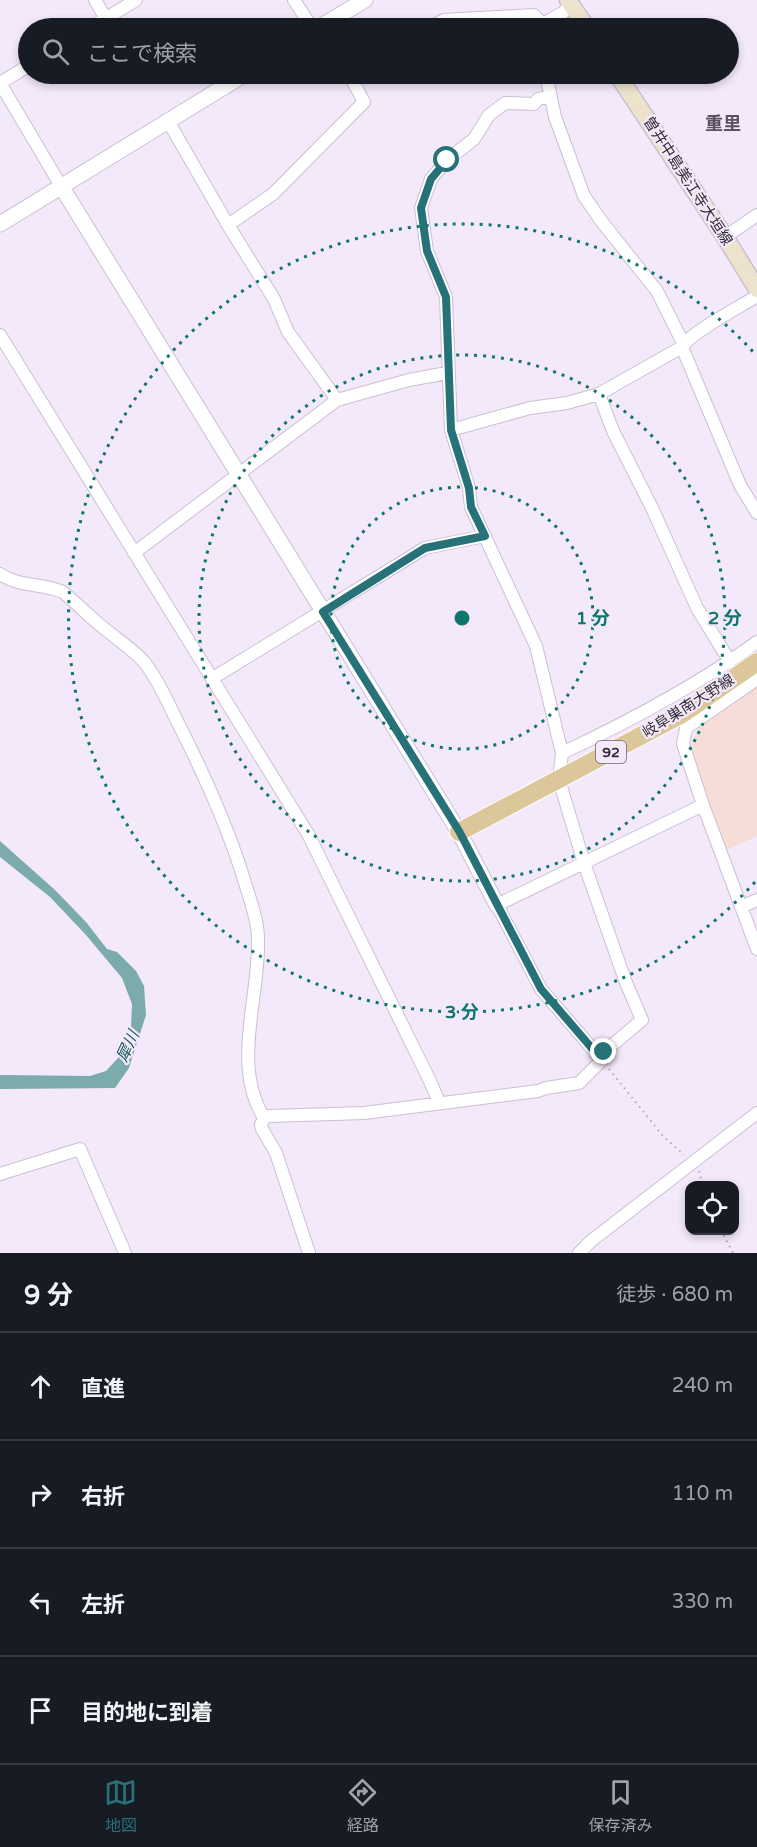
<!DOCTYPE html>
<html lang="ja">
<meta charset="utf-8">
<style>
:root{--surface:#171b24;--page:#242831;--text:#f1f3f6;--muted:#9ea1a6;--line:#363941;--accent:#277178}
body{margin:0;font-family:"Varela Round","Noto Sans JP",sans-serif;background:var(--page);color:var(--text)}
.controls{position:absolute;right:18px;bottom:18px;display:grid;overflow:hidden;border-radius:12px;box-shadow:0 3px 9px #0003}
.controls button{width:54px;height:54px;display:grid;place-items:center;padding:0;border:0;border-bottom:2px solid var(--line);background:var(--surface);color:var(--text);font:30px sans-serif}
.stop{position:absolute;width:18px;height:18px;margin:-14px;border:4px solid #277178;border-radius:50%;background:#fff}
.stop.end{background:#277178;border-color:#fff;box-shadow:0 2px 6px #0008}
.list{margin:0;padding:0;list-style:none}
h2{display:flex;justify-content:space-between;align-items:center;height:78px;margin:0;padding:0 24px;font-size:26px}
h2 small{font-size:20px;font-weight:400;color:var(--muted)}
.list li{display:grid;grid-template-columns:39px 1fr auto;gap:18px;align-items:center;box-sizing:border-box;height:108px;padding:0 24px;border-top:2px solid var(--line)}
.list b{display:block;font-size:22px;white-space:nowrap}
.list em{font-size:20px;font-style:normal;color:var(--muted)}
.icon{flex:none;width:33px;height:33px;fill:none;stroke:currentColor;stroke-width:2;stroke-linecap:round;stroke-linejoin:round}
.map{position:relative;flex:none;width:757px;height:1253px;overflow:hidden}
.search{position:absolute;background:var(--surface);box-shadow:0 3px 9px #0003;left:18px;right:18px;top:18px;height:66px;display:flex;align-items:center;gap:15px;box-sizing:border-box;padding:0 21px;border-radius:33px;color:var(--muted);font-size:22px}
.sheet{height:510px;background:var(--surface)}
nav{display:flex;justify-content:space-around;align-items:center;box-sizing:border-box;height:84px;border-top:2px solid var(--line);background:var(--surface);font-size:16px;color:var(--muted)}
nav a{display:grid;justify-items:center;gap:3px}
nav .on{color:var(--accent)}
.map>svg:first-child{display:block}
.industrial{fill:#f7ddd7}
.water{fill:#7babab}
.lines{fill:none;stroke-linecap:round;stroke-linejoin:round}
.minor-casing{stroke:#cbc0d2;stroke-width:14}
.tertiary-casing{stroke:#cbc0d2;stroke-width:17}
.secondary-casing{stroke:#cbc0d2;stroke-width:19}
.primary-casing{stroke:#fff;stroke-width:20}
.path{stroke:#b2a9b8;stroke-width:2;stroke-dasharray:1.5 4.5;stroke-linecap:butt}
.minor{stroke:#fff;stroke-width:12}
.tertiary{stroke:#fff;stroke-width:15}
.secondary{stroke:#ede3cd;stroke-width:16}
.primary{stroke:#dbc79a;stroke-width:18}
.route{stroke:#277178;stroke-width:8}
.ring{fill:none;stroke:#0f766e;stroke-width:3;stroke-dasharray:3 6}
.labels{text-anchor:middle;stroke-width:4.5;stroke-linejoin:round;paint-order:stroke}
.shield{fill:#f4e8fb;stroke:#6d6670;stroke-width:1.5}
.shield-label{font-size:14px;font-weight:bold;fill:#332e35}
.street-label{font-size:15px;fill:#332e35;stroke:#f4e8fb}
.water-label{font-size:16px;font-style:italic;fill:#105657;stroke:#f4e8fb}
.quarter-label{font-size:18px;font-weight:bold;fill:#5a5060;stroke:#f4e8fb}
.centre{fill:#0f766e;stroke:#f4e8fb;stroke-width:3}
.ring-label{font-size:18px;text-anchor:middle;font-weight:bold;fill:#0f766e;stroke:#f4e8fb;stroke-width:4.5;stroke-linejoin:round;paint-order:stroke}
</style>
<div class="map">
<svg width="757" height="1253" viewBox="0 0 757 1253">
<rect width="100%" height="100%" fill="#f4e8fb"/>
<path class="industrial" d="M757 687V836L729 849 726 848 690 748 699 727Z"/>
<path class="water" d="M0 841 55 890 86 922 107 949 117 952 136 971 144 986 146 1015 129 1068 115 1088 0 1089V1075L90 1076 106 1071 118 1058 131 1028 132 1004 122 978 86 935 50 897 0 857Z"/>
<g class="lines">
<g class="minor-casing">
<path id="minor" d="M95 0 106 19
M294 0 312 28
M541 25 564 12 571 3
M90 28 136 0
M429 28 444 20 534 15 539 20 541 28
M546 74 555 117 584 196 602 222 657 291 682 341V347L740 485 757 513
M0 83 61 186
M0 83 28 66
M168 121 228 225 274 299 288 332 337 400
M228 225 273 194 364 102 351 78 359 74
M725 237 757 215
M0 335 308 834 429 1079 439 1102
M599 394 613 431 653 510 697 608 730 662
M451 430 530 408 567 403 599 394 682 347C691 332 740 307 757 296
M134 553 337 400 409 380 447 373
M0 574C19 587 42 583 63 592 75 602 87 614 100 625 114 637 133 649 145 663 159 681 168 703 178 723 205 776 229 829 246 886 251 903 258 921 258 939 260 997 231 1064 264 1118L261 1125 262 1129 276 1153 309 1253
M213 678 425 548 485 536
M757 679 686 728 683 744 703 805 757 949
M562 753C630 721 696 686 757 642
M741 907 757 900
M602 1060 541 989 497 905 703 805
M264 1118 269 1116 364 1113 538 1091 546 1088 579 1083 602 1060 604 1052 642 1020 625 980 584 863 559 780 562 753 536 646 471 507 469 488 451 430 446 297 427 251 421 208 431 179 447 160 474 139 489 115 505 103 534 104 538 99 550 96
M0 1174 80 1149 125 1253
M579 1253 591 1241 757 1113"/>
</g>
<g class="tertiary-casing">
<path id="tertiary" d="M318 28 365 0
M61 186 459 832 497 905
M0 224 245 74"/>
</g>
<g class="secondary-casing">
<path id="secondary" d="M568 0 587 28
M617 74 725 237 757 289"/>
</g>
<g class="primary-casing">
<path id="primary" d="M459 832 682 714 757 662"/>
</g>
<path class="path" d="M609 1069 663 1136 684 1155
M699 1171 703 1186
M721 1230 733 1253"/>
<use href="#minor" class="minor"/>
<use href="#tertiary" class="tertiary"/>
<use href="#secondary" class="secondary"/>
<use href="#primary" class="primary"/>
</g>
<g class="lines">
<path class="route" d="M447 160 431 179 421 208 427 251 446 297 451 430 469 488 471 507 485 536 425 548 323 612 459 831 541 989 602 1060 604 1052"/>
</g>
<g class="ring">
<circle cx="462" cy="618" r="131"/>
<circle cx="462" cy="618" r="263"/>
<path d="M755 882A394 394 0 1 1 755 354"/>
</g>
<g class="labels">
<rect class="shield" x="596" y="741" width="30" height="22" rx="4.5"/>
<g class="shield-label">
<text x="611" y="757">92</text>
</g>
<g class="street-label">
<text transform="translate(688 181) rotate(57)" y="5">曽井中島美江寺大垣線</text>
<text transform="translate(688 706) rotate(-32)" y="5">岐阜巣南大野線</text>
</g>
<g class="water-label">
<text transform="translate(127 1046) rotate(-65)" y="6">犀川</text>
</g>
<g class="quarter-label">
<text x="723" y="130">重里</text>
</g>
</g>
<circle cx="462" cy="618" r="9" class="centre"/>
<g class="ring-label">
<text x="593" y="624">1 分</text>
<text x="725" y="624">2 分</text>
<text x="462" y="1018">3 分</text>
</g>
</svg>
<div class="controls">
<button><svg class="icon" aria-label="locate" viewBox="0 0 24 24"><circle cx="12" cy="12" r="6"/><path d="M12 2v4M12 18v4M2 12h4M18 12h4"/></svg></button>
</div>
<div class="stop" style="left:447px;top:160px"></div>
<div class="stop end" style="left:604px;top:1052px"></div>
<div class="search"><svg class="icon" aria-label="search" viewBox="0 0 24 24"><circle cx="10" cy="10" r="6"/><path d="M15 15l6 6"/></svg>ここで検索</div>
</div>
<section class="sheet">
<h2>9 分<small>徒歩 · 680 m</small></h2>
<ul class="list">
<li><svg class="icon" aria-label="ahead" viewBox="0 0 24 24"><path d="M12 20V5M6 11l6-6 6 6"/></svg><div><b>直進</b></div><em>240 m</em></li>
<li><svg class="icon" aria-label="right" viewBox="0 0 24 24"><path d="M7 20v-9h11M14 6l5 5-5 5"/></svg><div><b>右折</b></div><em>110 m</em></li>
<li><svg class="icon" aria-label="left" viewBox="0 0 24 24"><path d="M17 20v-9H6M10 6l-5 5 5 5"/></svg><div><b>左折</b></div><em>330 m</em></li>
<li><svg class="icon" aria-label="arrive" viewBox="0 0 24 24"><path d="M6 21V4h12l-3 4 3 4H6"/></svg><div><b>目的地に到着</b></div></li>
</ul>
</section>
<nav>
<a class="on"><svg class="icon" aria-label="map" viewBox="0 0 24 24"><path d="M3 6l6-2 6 2 6-2v14l-6 2-6-2-6 2zM9 4v14M15 6v14"/></svg>地図</a>
<a><svg class="icon" aria-label="directions" viewBox="0 0 24 24"><path d="M12 3l9 9-9 9-9-9zM9 14v-3h6M13 9l2 2-2 2"/></svg>経路</a>
<a><svg class="icon" aria-label="saved" viewBox="0 0 24 24"><path d="M7 4h10v16l-5-4-5 4z"/></svg>保存済み</a>
</nav>
